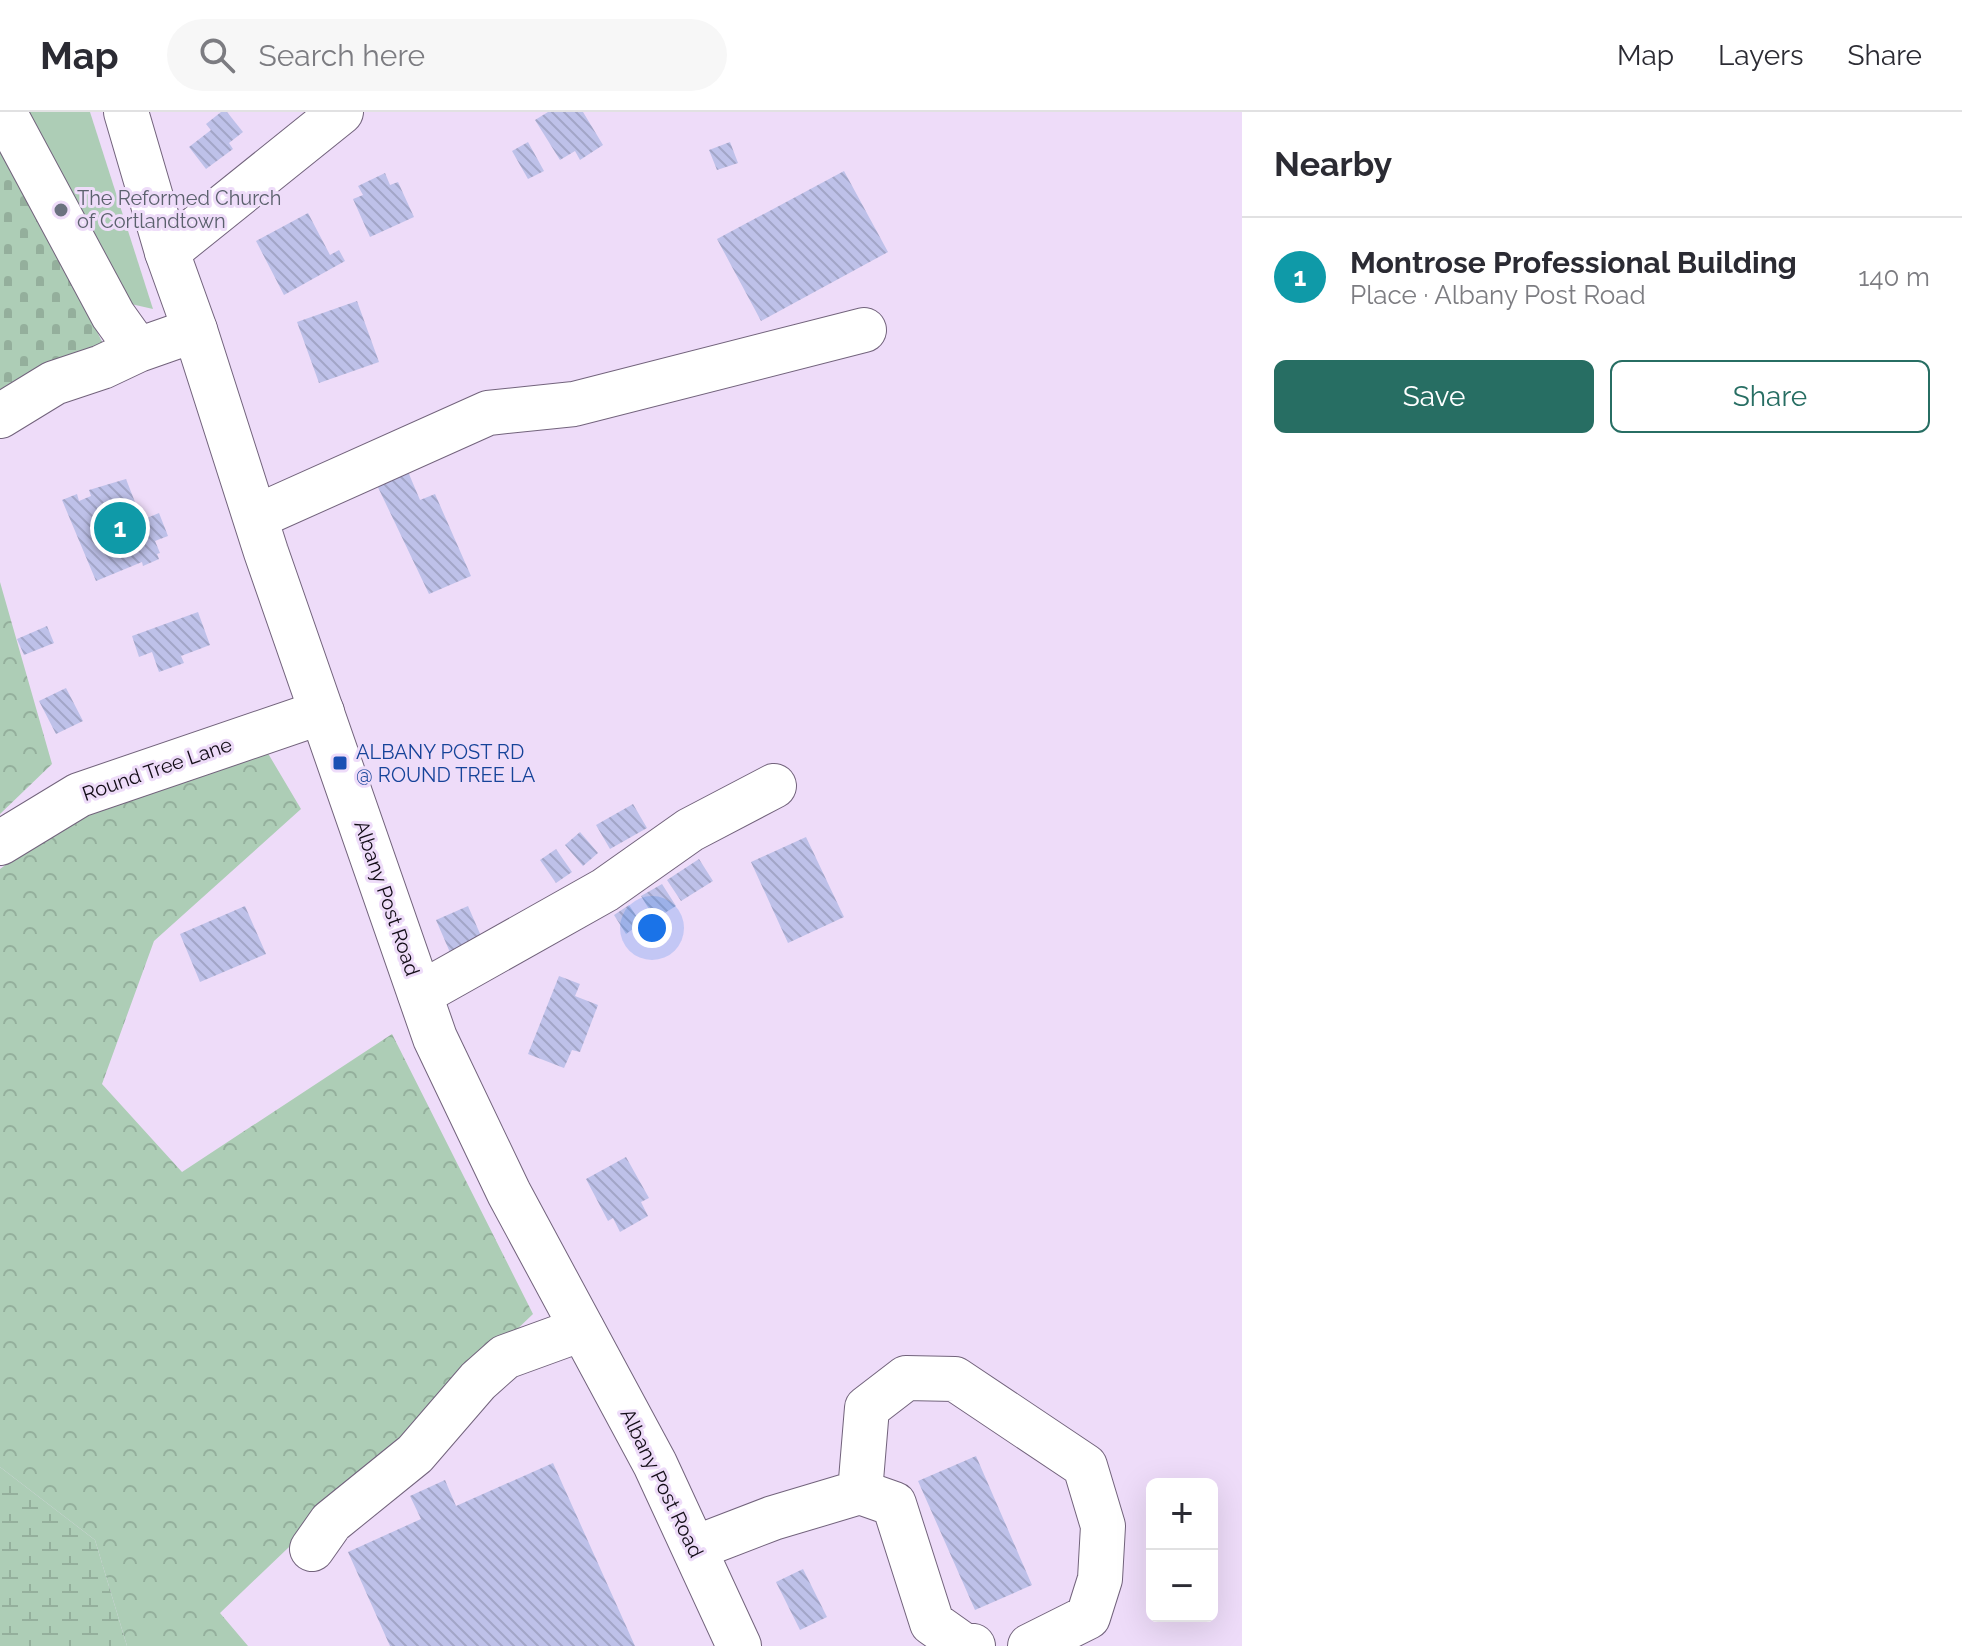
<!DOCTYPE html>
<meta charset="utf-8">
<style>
:root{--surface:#fff;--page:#f7f7f7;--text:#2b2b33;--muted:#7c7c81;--line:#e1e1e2;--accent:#276e63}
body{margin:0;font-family:Raleway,sans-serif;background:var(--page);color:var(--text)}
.controls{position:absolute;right:24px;bottom:24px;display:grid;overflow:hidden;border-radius:12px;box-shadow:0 8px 32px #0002}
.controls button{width:72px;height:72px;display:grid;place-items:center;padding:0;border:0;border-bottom:2px solid var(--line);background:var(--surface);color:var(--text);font:40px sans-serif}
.you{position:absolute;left:652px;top:816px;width:28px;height:28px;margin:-20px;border:6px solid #fff;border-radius:50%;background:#1a73e8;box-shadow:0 0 0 12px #1a73e833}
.badge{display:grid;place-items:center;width:52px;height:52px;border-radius:50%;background:var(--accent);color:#fff;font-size:26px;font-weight:700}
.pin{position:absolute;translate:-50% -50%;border:4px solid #fff;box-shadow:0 2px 8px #0006}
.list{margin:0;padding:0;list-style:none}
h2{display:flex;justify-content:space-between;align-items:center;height:104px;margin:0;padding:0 32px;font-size:34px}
h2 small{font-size:26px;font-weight:400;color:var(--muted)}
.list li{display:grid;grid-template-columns:52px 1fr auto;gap:24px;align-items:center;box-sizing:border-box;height:120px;padding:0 32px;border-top:2px solid var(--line)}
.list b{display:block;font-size:30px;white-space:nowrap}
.list p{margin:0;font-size:26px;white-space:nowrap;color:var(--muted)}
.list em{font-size:26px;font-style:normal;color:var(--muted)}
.actions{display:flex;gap:16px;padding:24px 32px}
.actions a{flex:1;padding:18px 0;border:2px solid var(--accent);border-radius:12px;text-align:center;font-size:28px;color:var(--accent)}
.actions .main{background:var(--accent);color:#fff}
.icon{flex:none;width:44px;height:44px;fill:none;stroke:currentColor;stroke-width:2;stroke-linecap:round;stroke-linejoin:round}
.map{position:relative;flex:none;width:1242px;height:1534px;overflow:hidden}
header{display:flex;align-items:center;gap:48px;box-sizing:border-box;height:112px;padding:0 40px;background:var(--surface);border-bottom:2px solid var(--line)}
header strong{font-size:38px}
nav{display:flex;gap:44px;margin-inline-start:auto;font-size:28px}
.search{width:560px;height:72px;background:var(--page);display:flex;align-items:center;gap:20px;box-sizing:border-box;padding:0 28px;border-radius:44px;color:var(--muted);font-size:30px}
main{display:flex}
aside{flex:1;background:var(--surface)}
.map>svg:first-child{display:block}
.grass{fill:#adcdb6}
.forest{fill:url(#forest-crowns)}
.wetland{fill:url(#wetland-marsh)}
.cemetery{fill:url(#cemetery-stones)}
.building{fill:url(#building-back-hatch)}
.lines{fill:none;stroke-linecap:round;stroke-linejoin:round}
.minor-casing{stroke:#72637c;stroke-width:46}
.major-casing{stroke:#72637c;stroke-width:46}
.minor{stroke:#fff;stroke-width:44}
.major{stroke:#fff;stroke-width:44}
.worship-dot{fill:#6b7280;stroke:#eedcf9;stroke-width:3}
.transit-dot{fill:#1a4fb4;stroke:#eedcf9;stroke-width:3}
.labels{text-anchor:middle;stroke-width:6;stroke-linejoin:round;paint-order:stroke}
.worship-label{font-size:20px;fill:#5b616d;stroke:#eedcf9;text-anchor:start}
.transit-label{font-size:20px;fill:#164399;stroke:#eedcf9;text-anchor:start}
.street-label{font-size:20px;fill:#120c16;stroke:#eedcf9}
</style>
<header>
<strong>Map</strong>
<div class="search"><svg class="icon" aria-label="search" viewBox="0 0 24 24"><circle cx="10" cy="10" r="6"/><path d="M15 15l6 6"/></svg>Search here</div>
<nav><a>Map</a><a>Layers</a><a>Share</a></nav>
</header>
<main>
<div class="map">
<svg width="1242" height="1534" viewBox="0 0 1242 1534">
<defs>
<pattern id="forest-crowns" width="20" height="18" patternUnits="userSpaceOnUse" patternTransform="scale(2)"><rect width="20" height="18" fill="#adcdb6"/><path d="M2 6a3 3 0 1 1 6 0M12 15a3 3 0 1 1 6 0" fill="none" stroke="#94af9c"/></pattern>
<pattern id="wetland-marsh" width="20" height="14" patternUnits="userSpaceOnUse" patternTransform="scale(2)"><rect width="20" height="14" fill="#adcdb6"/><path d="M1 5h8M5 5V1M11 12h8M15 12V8" fill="none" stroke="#94af9c"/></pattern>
<pattern id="cemetery-stones" width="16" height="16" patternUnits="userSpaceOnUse" patternTransform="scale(2)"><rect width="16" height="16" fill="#adcdb6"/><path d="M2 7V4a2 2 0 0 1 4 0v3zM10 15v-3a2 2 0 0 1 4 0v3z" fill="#94af9c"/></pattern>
<pattern id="building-back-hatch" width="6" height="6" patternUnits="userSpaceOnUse" patternTransform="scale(2)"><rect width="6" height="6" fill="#bec1e9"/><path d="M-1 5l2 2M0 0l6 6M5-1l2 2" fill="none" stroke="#a2a5c7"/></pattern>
</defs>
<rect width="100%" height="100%" fill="#eedcf9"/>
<path class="grass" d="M21 0H90L153 197 131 192Z"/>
<path class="forest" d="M0 470 52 652 0 702Z
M266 638 301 697 154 829 102 972 182 1060 392 922 533 1202 220 1501 248 1534H127L95 1428 0 1355V757L71 704Z"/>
<path class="wetland" d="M0 1355 95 1428 127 1534H0Z"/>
<path class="cemetery" d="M0 20 109 244 0 293Z"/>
<path class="building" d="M221 0H227L243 20 229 31 233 37 206 57 189 35 211 18 206 12Z
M548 0H583L603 33 580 48 575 39 560 48 535 8Z
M528 30 544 59 528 67 512 39Z
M730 30 738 51 717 58 709 38Z
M844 59 888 140 761 209 717 127Z
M385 61 390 73 398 70 414 105 370 125 353 87 363 83 358 74Z
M308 101 330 143 339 138 345 149 284 183 256 129Z
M357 189 379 250 319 271 297 210Z
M406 355 420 388 435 382 471 464 429 482 375 369Z
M126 367 142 408 159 401 168 424 155 429 160 441 157 442 159 447 143 454 142 450 96 469 62 388 77 382 79 389 91 384 89 378Z
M198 500 210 533 181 544 184 551 159 560 152 540 139 545 132 524Z
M47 514 54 531 24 543 17 527Z
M66 576 83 609 56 622 39 589Z
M633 692 647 716 610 737 596 713Z
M580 720 598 741 583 754 565 733Z
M806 725 844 805 788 831 751 750Z
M556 737 572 760 556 771 540 748Z
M699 747 713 769 681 789 667 768Z
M662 772 676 794 655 807 641 784Z
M629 793 641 811 626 822 614 803Z
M245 794 266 842 200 870 180 822Z
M468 794 484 831 452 845 436 808Z
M559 864 580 872 575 884 598 893 580 940 572 938 564 956 528 942Z
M626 1045 649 1086 641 1090 648 1104 620 1120 613 1106 608 1109 586 1067Z
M976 1344 1032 1473 975 1498 918 1369Z
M553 1351 635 1534H390L348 1440 421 1407 410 1384 445 1368 456 1394Z
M803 1457 827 1505 800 1518 776 1470Z"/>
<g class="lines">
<g class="minor-casing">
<path id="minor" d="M4 0 113 203 138 238 195 218
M167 140 341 0
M0 304 54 271 102 255 138 238
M256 405 488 301 574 292 864 218
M0 731 79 683 322 600
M420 882 605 778 690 718 774 674
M860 1380 867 1296 906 1266 955 1267 1085 1354 1103 1414 1100 1467 1088 1505 1030 1534
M695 1436 773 1406 860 1380 894 1392 932 1511 963 1533 973 1534
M312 1437 331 1410 415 1342 478 1269 505 1245 582 1217"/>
</g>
<g class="major-casing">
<path id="major" d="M126 0 167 140 195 218 266 440 435 926 509 1081 655 1352 739 1534"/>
</g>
<use href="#minor" class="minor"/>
<use href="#major" class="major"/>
</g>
<circle class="worship-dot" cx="61" cy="98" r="8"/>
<rect class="transit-dot" x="332" y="643" width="16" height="16" rx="4"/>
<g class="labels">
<g class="worship-label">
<text x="77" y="93">The Reformed Church<tspan x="77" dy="23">of Cortlandtown</tspan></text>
</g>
<g class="transit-label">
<text x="356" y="647">ALBANY POST RD<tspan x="356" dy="23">@ ROUND TREE LA</tspan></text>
</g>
<g class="street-label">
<text transform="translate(157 657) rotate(-19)" y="7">Round Tree Lane</text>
<text transform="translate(387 786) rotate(71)" y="7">Albany Post Road</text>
<text transform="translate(662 1371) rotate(64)" y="7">Albany Post Road</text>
</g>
</g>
</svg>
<div class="controls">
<button>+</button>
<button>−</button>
</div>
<div class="you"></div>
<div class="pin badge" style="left:120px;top:416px;background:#0f9aa8">1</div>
</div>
<aside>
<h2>Nearby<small></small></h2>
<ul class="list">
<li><span class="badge" style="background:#0f9aa8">1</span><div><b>Montrose Professional Building</b><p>Place · Albany Post Road</p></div><em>140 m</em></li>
</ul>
<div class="actions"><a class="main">Save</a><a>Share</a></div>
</aside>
</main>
